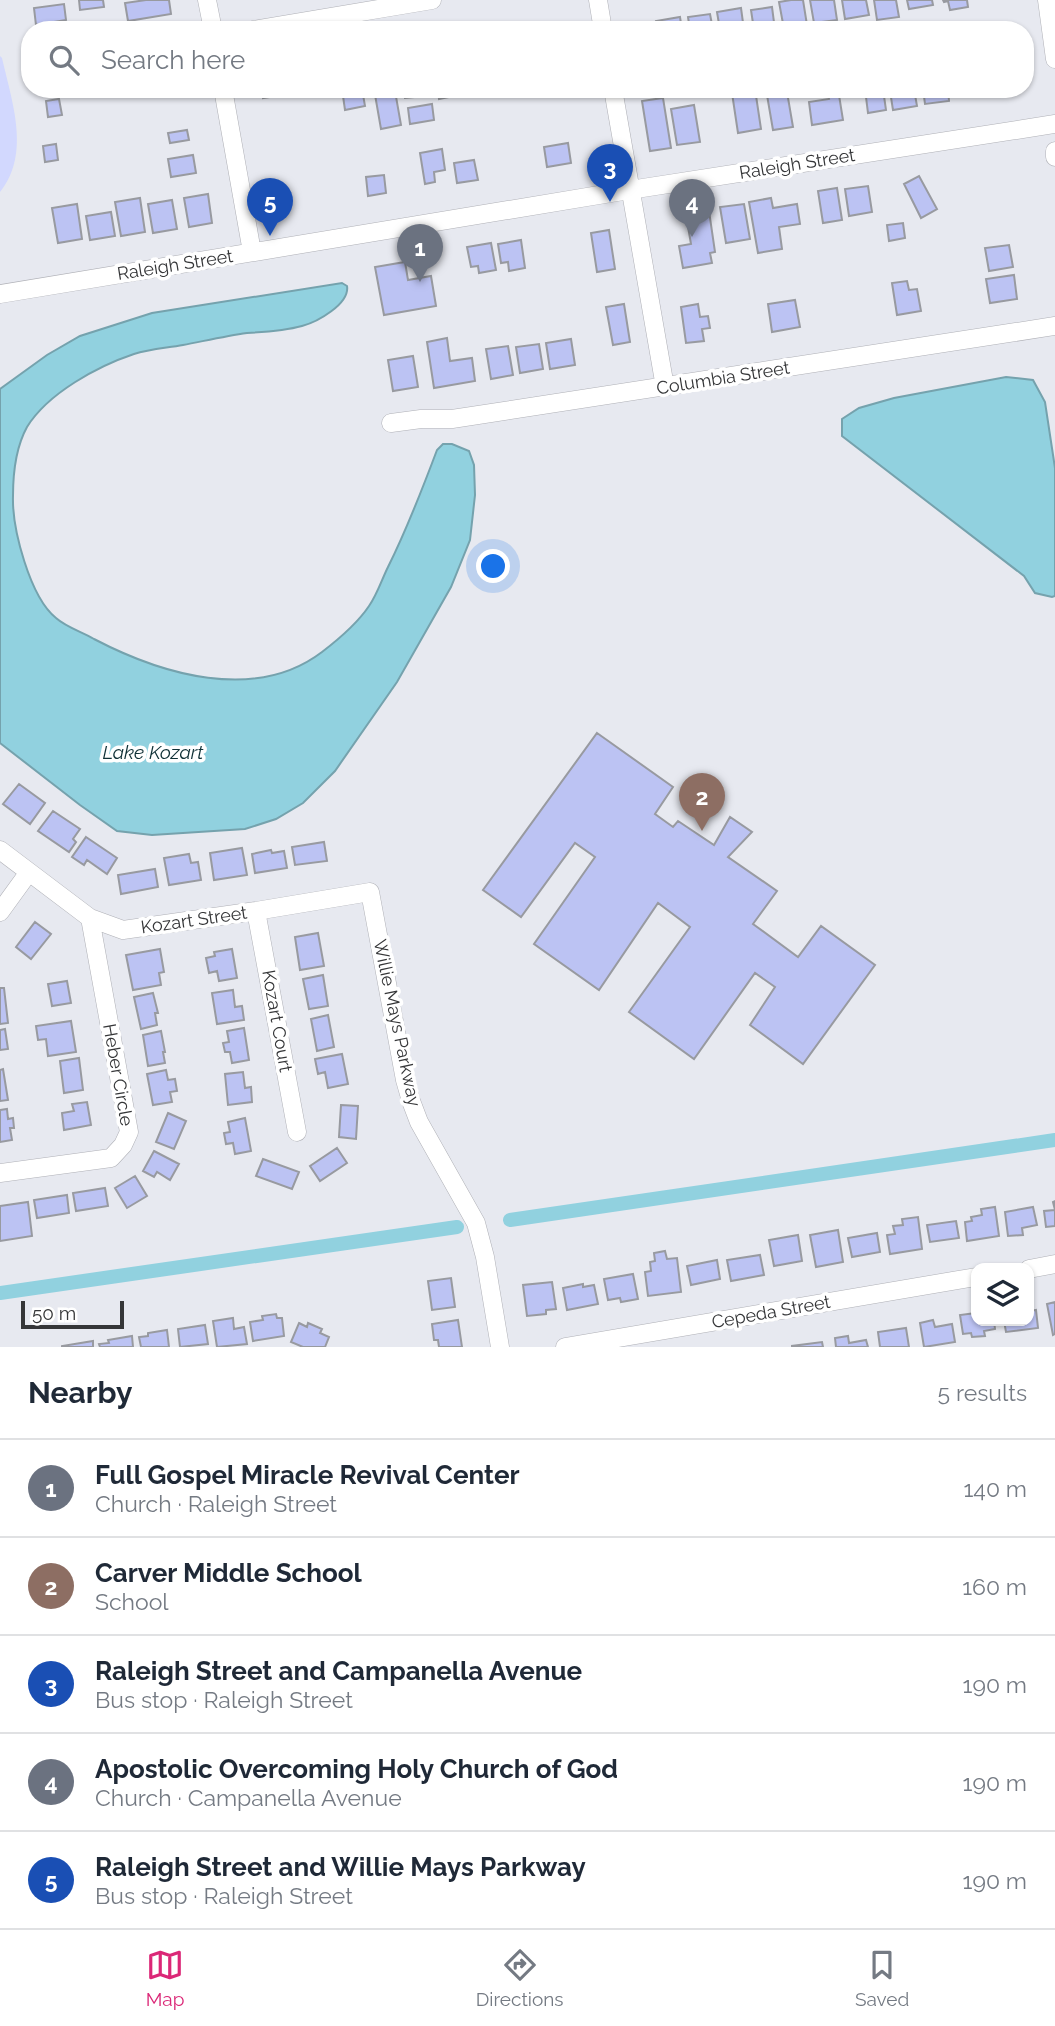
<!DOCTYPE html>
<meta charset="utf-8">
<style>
:root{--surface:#fff;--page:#f2f2f3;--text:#1f2937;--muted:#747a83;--line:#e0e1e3;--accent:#db2777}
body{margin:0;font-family:Raleway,sans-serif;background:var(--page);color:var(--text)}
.controls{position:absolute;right:21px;bottom:21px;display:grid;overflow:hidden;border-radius:14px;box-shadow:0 2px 5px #0004}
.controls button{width:63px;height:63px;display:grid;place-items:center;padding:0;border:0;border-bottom:2px solid var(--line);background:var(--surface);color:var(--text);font:35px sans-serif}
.scale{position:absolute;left:21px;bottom:18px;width:103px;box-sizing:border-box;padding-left:7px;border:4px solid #353638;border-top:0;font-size:19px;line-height:24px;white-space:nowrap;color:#353638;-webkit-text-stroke:5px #fff;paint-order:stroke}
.you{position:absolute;left:494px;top:567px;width:24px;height:24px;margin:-18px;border:5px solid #fff;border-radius:50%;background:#1a73e8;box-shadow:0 0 0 10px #1a73e833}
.badge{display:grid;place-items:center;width:46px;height:46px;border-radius:50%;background:var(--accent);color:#fff;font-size:23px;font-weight:700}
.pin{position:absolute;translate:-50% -58px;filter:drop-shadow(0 2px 4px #0008)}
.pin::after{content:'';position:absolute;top:37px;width:24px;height:21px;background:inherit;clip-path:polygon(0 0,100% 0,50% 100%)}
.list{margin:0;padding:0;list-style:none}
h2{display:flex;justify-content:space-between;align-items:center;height:91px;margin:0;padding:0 28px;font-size:30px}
h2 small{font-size:23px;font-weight:400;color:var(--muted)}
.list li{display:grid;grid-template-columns:46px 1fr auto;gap:21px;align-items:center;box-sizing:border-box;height:98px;padding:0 28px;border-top:2px solid var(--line)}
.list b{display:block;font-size:26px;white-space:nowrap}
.list p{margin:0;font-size:23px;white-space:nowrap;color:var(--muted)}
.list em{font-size:23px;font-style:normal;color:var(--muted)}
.icon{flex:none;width:38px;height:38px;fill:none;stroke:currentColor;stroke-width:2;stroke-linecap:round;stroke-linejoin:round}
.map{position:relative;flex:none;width:1055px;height:1347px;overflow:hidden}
.search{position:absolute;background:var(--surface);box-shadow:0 2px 5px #0004;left:21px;right:21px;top:21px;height:77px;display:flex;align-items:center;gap:18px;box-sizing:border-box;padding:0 24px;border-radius:28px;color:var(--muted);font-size:26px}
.sheet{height:581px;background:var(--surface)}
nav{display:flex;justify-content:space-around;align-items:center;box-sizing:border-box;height:98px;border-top:2px solid var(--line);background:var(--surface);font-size:19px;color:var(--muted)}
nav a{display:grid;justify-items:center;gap:4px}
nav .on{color:var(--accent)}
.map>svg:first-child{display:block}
.green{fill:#d2d8fe}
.water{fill:#91d1df;stroke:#75a2ad;stroke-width:2}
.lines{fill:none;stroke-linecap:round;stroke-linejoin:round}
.canal{stroke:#91d1df;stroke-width:14}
.building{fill:#bcc3f3;stroke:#989aa0;stroke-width:2}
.minor-casing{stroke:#afb0b6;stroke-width:19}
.minor{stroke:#fff;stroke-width:18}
.labels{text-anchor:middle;stroke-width:7;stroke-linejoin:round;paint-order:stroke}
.street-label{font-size:18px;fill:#353638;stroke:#fff}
.water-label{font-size:19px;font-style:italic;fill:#0f3036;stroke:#fff}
</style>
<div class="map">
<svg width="1055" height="1347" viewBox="0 0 1055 1347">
<rect width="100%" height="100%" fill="#e7e9f0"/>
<path class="green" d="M0 56 2 58C12 102 31 154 0 192Z"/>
<path class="water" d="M342 283 347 286C350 304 317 322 302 326 284 331 266 332 247 333 226 336 204 341 183 345 167 348 150 349 134 354 98 366 48 393 27 427 16 447 13 474 13 496 12 529 30 597 56 618 66 627 82 632 94 639 161 674 255 703 322 652 339 639 357 624 369 606 377 595 382 579 388 567 407 529 422 490 437 450L443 444H452L469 451 474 465 475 495 470 540 451 587 397 682 335 771 303 803 276 819 245 829 152 835 117 831 80 805 0 743V389L47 355 80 336 152 313Z
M1006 377 1033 380 1045 402 1055 468V596L1052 597 1035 593 1024 576 842 436V419L859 408 894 398Z"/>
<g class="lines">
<path class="canal" d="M510 1220 1055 1140
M0 1293 457 1227"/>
</g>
<path class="building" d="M79 0H103L104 7 80 10Z
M146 0H169L171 14 128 21 125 3Z
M791 0H803L807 25 784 29 779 2Z
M810 0H834L837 20 814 23Z
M842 0H866L869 15 845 19Z
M874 0H896L899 17 877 20Z
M907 0H932L933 5 909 9Z
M943 0H967L968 7 950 10 948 1 944 2Z
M64 4 66 20 36 25 34 8Z
M772 7 775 30H754L751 10Z
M741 8 744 30H720L717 12Z
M710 14 713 30H690L688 17Z
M680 17 682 30H657L656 21Z
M646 24 647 30H630V27Z
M262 89H282L283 95 263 98Z
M342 89H362L365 106 345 110Z
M374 89H402L395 91 401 125 381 129Z
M404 89H423L424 96 405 98Z
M438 89H453L454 96 439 99Z
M755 89 761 129 738 133 732 93Z
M827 89H838L843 120 812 125 809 102 829 99Z
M865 89H883L886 110 868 113Z
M903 89H914L917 106 893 110 890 91Z
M923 89H948L949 101 925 104Z
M958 89H983L959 93Z
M787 92 793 127 773 130 767 95Z
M663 98 671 148 650 151 642 101Z
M59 99 62 115 48 117 46 101Z
M432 104 434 120 410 124 408 108Z
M694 105 700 142 677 145 671 109Z
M187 130 189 140 170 143 168 133Z
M568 143 571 163 547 167 544 147Z
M56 144 58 160 45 162 43 146Z
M442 149 445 170 434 172 435 182 425 184 420 153Z
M193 155 196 173 171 177 168 159Z
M474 160 478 180 457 183 454 163Z
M384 175 386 193 368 196 366 177Z
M919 176 937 209 921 218 904 184Z
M868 186 872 212 849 216 845 189Z
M837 188 842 220 823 223 818 191Z
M208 194 212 223 189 227 184 198Z
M140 198 145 232 121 236 115 202Z
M771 198 773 208 797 204 800 224 779 227 782 249 758 253 749 202Z
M172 200 177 229 153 233 148 204Z
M77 204 82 239 58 243 52 208Z
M744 204 750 239 726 243 720 207Z
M709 211 715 252 710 253 712 263 683 268 679 246 691 244 686 215Z
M111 212 115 236 90 240 86 216Z
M903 223 905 238 889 241 887 225Z
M609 230 615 269 597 272 591 233Z
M521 240 525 268 509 271 508 262 501 263 498 244Z
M491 243 496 270 479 273 478 266 471 267 467 247Z
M1009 245 1013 267 989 271 985 248Z
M405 262 408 280 431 276 436 306 384 315 375 267Z
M1014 275 1017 299 990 303 986 279Z
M907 281 909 290 917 289 921 311 897 315 892 283Z
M795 300 800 327 772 332 768 304Z
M624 304 630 342 613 345 606 307Z
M698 304 700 317 708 316 710 328 702 329 704 341 686 343 681 307Z
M447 338 450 361 472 358 475 381 434 388 427 342Z
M571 339 575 365 550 369 546 343Z
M539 344 543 369 520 373 516 347Z
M508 346 513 375 491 379 486 349Z
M413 356 418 387 393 391 388 360Z
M597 733 673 787 655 814 673 827 678 821 714 845 730 817 752 832 728 857 777 891 753 924 798 957 821 926 875 965 803 1064 750 1025 775 987 755 973 694 1059 629 1012 690 927 658 903 599 990 534 944 595 857 575 843 521 917 483 890Z
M19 784 45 803 30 824 3 804Z
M53 811 80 829 73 839 76 842 69 852 38 831Z
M86 837 117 858 107 874 87 860 84 865 72 857Z
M324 842 327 861 295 865 292 847Z
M242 848 247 875 214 880 210 853Z
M271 850 272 853 284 851 287 868 255 873 252 854Z
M189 854 191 863 198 862 201 880 169 885 164 858Z
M155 869 158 887 121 894 118 875Z
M35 922 51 934 31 959 16 947Z
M318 933 324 966 300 970 295 937Z
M160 949 164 972 159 973 161 985 133 990 126 955Z
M232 949 237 978 219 981 217 971 209 973 206 958 215 956 214 952Z
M323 975 328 1006 309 1009 303 979Z
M67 981 71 1003 52 1006 48 984Z
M0 988H4L8 1023 0 1024Z
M233 990 235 1007 242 1006 244 1020 217 1024 212 993Z
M153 993 158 1013H155L157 1025 141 1029 134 997Z
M328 1015 334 1047 317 1051 311 1019Z
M71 1021 76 1052 48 1056 46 1039 38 1040 36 1026Z
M244 1028 249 1060 232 1063 230 1052H225L223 1043 229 1042 227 1031Z
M5 1029 8 1049 0 1050V1030Z
M161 1031 165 1052H163L165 1063 148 1066 143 1035Z
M342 1054 348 1084 328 1088 325 1072 318 1074 315 1059Z
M79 1058 83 1090 64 1093 60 1061Z
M3 1069 8 1100 0 1101V1070Z
M166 1070 168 1080 175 1079 177 1091 170 1092 172 1102 153 1105 147 1074Z
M243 1072 245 1088 251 1087 252 1102 228 1105 225 1074Z
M87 1102 91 1125 64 1130 62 1113 74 1111 72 1104Z
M341 1105 358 1106 356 1139 339 1137Z
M7 1109 8 1119 13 1118 14 1128H10L12 1140 0 1142V1110Z
M168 1113 186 1121 174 1149 156 1142Z
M245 1118 251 1151 235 1154 233 1143 226 1144 224 1133 230 1132 228 1122Z
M337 1148 347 1163 320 1181 310 1166Z
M154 1151 179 1164 170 1180 157 1172 154 1177 143 1171Z
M263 1159 299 1172 292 1189 256 1176Z
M135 1176 147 1196 127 1208 115 1188Z
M105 1188 108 1206 76 1211 73 1193Z
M67 1195 69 1213 37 1218 34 1200Z
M1055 1201V1226L1046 1227 1044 1211 1055 1210 1053 1202Z
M28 1202 32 1236 0 1241V1206Z
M995 1207 999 1236 967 1241 965 1222 972 1221 971 1217 982 1215 981 1209Z
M1033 1207 1037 1225 1022 1228 1023 1235 1008 1236 1005 1212Z
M918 1217 922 1249 890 1254 887 1235 895 1234 893 1226 903 1225 902 1219Z
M956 1221 959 1238 930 1242 927 1225Z
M838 1230 843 1262 816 1267 810 1235Z
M877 1233 880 1252 852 1257 848 1238Z
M798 1235 802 1261 774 1266 769 1240Z
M665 1251 667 1259 677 1258 681 1292 648 1296 645 1272 651 1271 650 1262 655 1261 654 1253Z
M760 1255 764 1275 731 1281 727 1260Z
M717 1260 720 1279 691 1285 687 1266Z
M633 1274 638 1299 621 1302 620 1298 608 1300 604 1279Z
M451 1278 455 1307 432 1310 428 1281Z
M552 1282 556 1309 546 1310V1314L527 1316 523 1285Z
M583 1284V1287L594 1285 598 1304 567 1310 563 1288Z
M1055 1302V1334L1053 1335 1047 1304Z
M1036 1310 1038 1328 1006 1332 1004 1321H1029V1311Z
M976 1313V1321H994L995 1329 984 1331 985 1336 972 1337 971 1333 963 1334 960 1315Z
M276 1314 277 1318H282L284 1336 253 1341 250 1322 263 1320 262 1316Z
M233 1318 234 1329 244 1327 247 1344 217 1347 213 1321Z
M458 1320 462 1347H439L438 1340H434L432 1324Z
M933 1320 935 1327 952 1324 955 1342 924 1347 920 1323Z
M299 1323 307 1327 308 1323 322 1329 320 1333 329 1337 325 1347H303L291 1342Z
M205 1325 208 1344 180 1347 178 1329Z
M906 1328 909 1347H880L878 1332Z
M167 1330 169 1347H141L139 1337 148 1336V1333Z
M132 1336 133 1347H100L99 1344 109 1343 108 1340Z
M848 1336 849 1343 866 1340 868 1347H836L835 1338Z
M93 1341V1347H62V1346Z
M822 1342 823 1347H792V1346Z"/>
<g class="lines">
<g class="minor-casing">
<path id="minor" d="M207 0 213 30
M598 0 603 30
M1047 0 1055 59
M253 30 432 0
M223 89 252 252
M613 89 665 387
M1055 151V157
M0 294 617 192 1055 124
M391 423 421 419H452L1055 326
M0 850 90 918 123 930 256 911 370 892 405 1080 411 1101 419 1122 476 1223 485 1257 500 1347
M256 911 297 1132
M0 912 29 872
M0 1173 111 1158 123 1145 129 1132 90 918
M1029 1269 1055 1264
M565 1347 976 1277"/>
</g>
<use href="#minor" class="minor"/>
</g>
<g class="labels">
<g class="street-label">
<text transform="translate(797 164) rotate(-9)" y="6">Raleigh Street</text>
<text transform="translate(175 265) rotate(-9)" y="6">Raleigh Street</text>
<text transform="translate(723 378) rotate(-9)" y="6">Columbia Street</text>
<text transform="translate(194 920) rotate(-8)" y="6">Kozart Street</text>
<text transform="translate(277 1021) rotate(80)" y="6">Kozart Court</text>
<text transform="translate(397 1023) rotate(78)" y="6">Willie Mays Parkway</text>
<text transform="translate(118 1075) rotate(80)" y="6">Heber Circle</text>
<text transform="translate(771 1312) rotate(-10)" y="6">Cepeda Street</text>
</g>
<g class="water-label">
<text x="153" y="759">Lake Kozart</text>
</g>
</g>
</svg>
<div class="controls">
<button><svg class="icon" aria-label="layers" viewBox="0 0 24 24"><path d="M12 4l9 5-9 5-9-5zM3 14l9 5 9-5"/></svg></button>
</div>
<div class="scale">50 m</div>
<div class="you"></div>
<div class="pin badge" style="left:420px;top:282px;background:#6b7280">1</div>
<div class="pin badge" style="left:702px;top:831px;background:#8d6e63">2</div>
<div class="pin badge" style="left:610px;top:202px;background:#1a4fb4">3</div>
<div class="pin badge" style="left:692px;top:237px;background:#6b7280">4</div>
<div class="pin badge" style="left:270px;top:236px;background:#1a4fb4">5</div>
<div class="search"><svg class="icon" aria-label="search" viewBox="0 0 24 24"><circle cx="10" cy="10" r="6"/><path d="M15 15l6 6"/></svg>Search here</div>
</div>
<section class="sheet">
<h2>Nearby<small>5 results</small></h2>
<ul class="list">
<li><span class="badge" style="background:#6b7280">1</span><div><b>Full Gospel Miracle Revival Center</b><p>Church · Raleigh Street</p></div><em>140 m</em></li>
<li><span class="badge" style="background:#8d6e63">2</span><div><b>Carver Middle School</b><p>School</p></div><em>160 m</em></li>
<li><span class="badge" style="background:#1a4fb4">3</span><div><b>Raleigh Street and Campanella Avenue</b><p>Bus stop · Raleigh Street</p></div><em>190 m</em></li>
<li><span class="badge" style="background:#6b7280">4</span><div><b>Apostolic Overcoming Holy Church of God</b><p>Church · Campanella Avenue</p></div><em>190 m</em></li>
<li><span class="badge" style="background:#1a4fb4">5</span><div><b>Raleigh Street and Willie Mays Parkway</b><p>Bus stop · Raleigh Street</p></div><em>190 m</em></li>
</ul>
</section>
<nav>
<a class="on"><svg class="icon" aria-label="map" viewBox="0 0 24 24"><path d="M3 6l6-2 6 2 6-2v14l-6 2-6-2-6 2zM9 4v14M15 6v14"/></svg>Map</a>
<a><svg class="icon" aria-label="directions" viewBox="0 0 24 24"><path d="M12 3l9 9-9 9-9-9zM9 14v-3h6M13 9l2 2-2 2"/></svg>Directions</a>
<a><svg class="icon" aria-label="saved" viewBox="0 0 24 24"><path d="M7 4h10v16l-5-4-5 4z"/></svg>Saved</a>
</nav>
